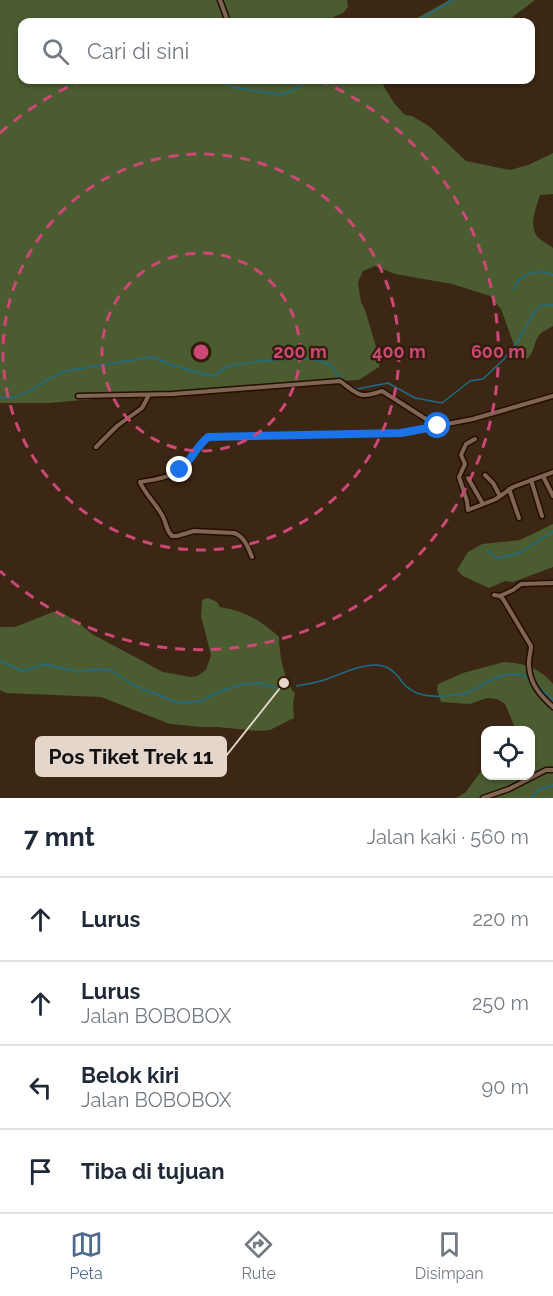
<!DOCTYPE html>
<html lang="id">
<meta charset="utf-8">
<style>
:root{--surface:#fff;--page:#f2f2f3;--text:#1f2937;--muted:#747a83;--line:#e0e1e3;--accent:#4e6b8f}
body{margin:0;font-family:Raleway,sans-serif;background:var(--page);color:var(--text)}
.controls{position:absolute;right:18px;bottom:18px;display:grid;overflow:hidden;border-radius:12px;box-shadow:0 2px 4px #0004}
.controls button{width:54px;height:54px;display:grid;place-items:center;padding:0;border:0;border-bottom:2px solid var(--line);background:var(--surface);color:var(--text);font:30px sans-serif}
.stop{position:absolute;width:18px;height:18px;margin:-14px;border:4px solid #1a73e8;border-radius:50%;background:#fff}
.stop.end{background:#1a73e8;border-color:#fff;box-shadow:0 2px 6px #0008}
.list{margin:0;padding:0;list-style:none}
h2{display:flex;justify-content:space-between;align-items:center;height:78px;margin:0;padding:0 24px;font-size:26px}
h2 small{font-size:20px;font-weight:400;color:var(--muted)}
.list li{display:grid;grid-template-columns:39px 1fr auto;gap:18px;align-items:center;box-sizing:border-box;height:84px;padding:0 24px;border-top:2px solid var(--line)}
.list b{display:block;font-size:22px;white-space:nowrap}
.list p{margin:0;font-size:20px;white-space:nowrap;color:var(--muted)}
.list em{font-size:20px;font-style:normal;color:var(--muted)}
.icon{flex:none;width:33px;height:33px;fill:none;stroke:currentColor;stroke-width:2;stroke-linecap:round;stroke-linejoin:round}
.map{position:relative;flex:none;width:553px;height:798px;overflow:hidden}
.search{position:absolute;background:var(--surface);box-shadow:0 2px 4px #0004;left:18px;right:18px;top:18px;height:66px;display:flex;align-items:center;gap:15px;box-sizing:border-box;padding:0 21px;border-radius:12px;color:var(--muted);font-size:22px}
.sheet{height:414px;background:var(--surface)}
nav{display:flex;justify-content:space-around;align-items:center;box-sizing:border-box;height:84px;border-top:2px solid var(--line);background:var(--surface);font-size:16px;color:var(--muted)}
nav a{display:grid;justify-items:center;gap:3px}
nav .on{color:var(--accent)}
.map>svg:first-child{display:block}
.green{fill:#4a5c30}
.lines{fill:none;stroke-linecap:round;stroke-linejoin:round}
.stream{stroke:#1d6d8a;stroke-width:1.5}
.minor-casing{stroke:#230e00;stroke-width:7}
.minor{stroke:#806652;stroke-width:4}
.route{stroke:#1a73e8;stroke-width:8}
.ring{fill:none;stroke:#cb4877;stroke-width:3;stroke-dasharray:10 8}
.centre{fill:#cb4877;stroke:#321c0a;stroke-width:3}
.ring-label{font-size:18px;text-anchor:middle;font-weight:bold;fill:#cb4877;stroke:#321c0a;stroke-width:4.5;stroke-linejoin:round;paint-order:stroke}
.leader{fill:none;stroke:#e5d6cb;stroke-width:2}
.callout-dot{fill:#e5d6cb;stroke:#321c0a;stroke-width:2}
.callout{fill:#e5d6cb;stroke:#e5d6cb;stroke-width:2}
.callout-label{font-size:21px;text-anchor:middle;font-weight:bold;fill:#111}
</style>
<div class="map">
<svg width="553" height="798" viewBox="0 0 553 798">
<rect width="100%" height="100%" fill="#3c2614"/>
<path class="green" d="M0 0H347L348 7 343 13 322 22H22V80H386L383 85 394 103 405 115 412 116 429 126 466 161 510 170 528 165 553 153V194L540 195C536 208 527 229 540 239 544 243 549 244 553 248V326C549 329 543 331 540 334 533 342 536 351 526 360L519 359 501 309 490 296 452 284 395 274 375 266 363 271 358 282 359 290 361 302 365 310 380 360 379 367 359 380 235 386 50 403H0Z
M449 0H535L506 22H410Z
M553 524V567L513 582 505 581 489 588 463 576 457 570 468 552 482 544 520 540Z
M208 598 217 602 220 607C245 611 260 620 279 637 279 651 284 683 295 693L293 703 294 718 270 730 258 731 217 727H201L170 724 101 697 6 693 0 690V627H15L53 612 64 614 75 620 92 634 163 672 191 677 197 676 206 670 211 655 201 616 202 600Z
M504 662C524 663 540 668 553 684V798H456L466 792 485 766 486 776H530V730H516L505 704 497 699 487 698 470 704 441 702 437 690 438 684 463 673Z"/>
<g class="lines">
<path class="stream" d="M415 22 453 0
M222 80 231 87 280 95 296 89 306 80
M514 289C519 273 539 268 553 275
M348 385 357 389 388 383 415 398 442 403 470 381 483 379 504 359 518 341 535 310 540 306 553 305
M0 397C24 403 44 377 66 371L152 357 175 366 212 376C219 374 224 366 232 365 253 362 308 354 326 363 333 366 337 374 342 380
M486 550 497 558 520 553 553 531
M0 661 23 671 44 664 79 672 96 669 111 670 133 685 178 703 201 701 223 690 244 684 261 683 275 688
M535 683 553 700
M297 686C306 684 315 683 324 680 342 674 367 660 386 667 393 670 399 677 403 683 414 696 430 697 446 696 453 695 462 695 469 692 487 684 507 666 529 678
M531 798 539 790 553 785"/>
<g class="minor-casing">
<path id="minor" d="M220 0 228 22
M78 396 173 394 340 381C359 395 359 399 382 391L437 426
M475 439 466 444 461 455 465 464 459 477 467 501 468 510 496 499 513 487 553 472
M96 447 117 426 142 408 149 395
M485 475 493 483 500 496
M543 476 553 496
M468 478 483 504
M531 480 542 516
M509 489 519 518
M252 557C248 547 244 536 234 533L194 531 177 536H172C166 530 167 526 164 519 158 505 146 496 140 482 157 479 177 477 188 463 195 453 199 445 208 437L401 433 473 419 553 396
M494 595 500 596 503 599 531 646C531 653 528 659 529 666 530 684 540 695 553 707
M500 596 513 590 521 584 553 583
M483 798 509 789 546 770H553"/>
</g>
<use href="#minor" class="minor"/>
</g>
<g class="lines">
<path class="route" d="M180 470C191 461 196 447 208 437L401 433 438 426"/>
</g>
<g class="ring">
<circle cx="201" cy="352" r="99"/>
<circle cx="201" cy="352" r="198"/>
<path d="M0 133A297 297 0 0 1 83 80M319 80A297 297 0 1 1 0 571"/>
</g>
<circle cx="201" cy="352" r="9" class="centre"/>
<g class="ring-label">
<text x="300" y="358">200 m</text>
<text x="399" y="358">400 m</text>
<text x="498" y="358">600 m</text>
</g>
<path class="leader" d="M284 683L226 756"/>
<circle class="callout-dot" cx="284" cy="683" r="6"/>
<rect class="callout" x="36" y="737" width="190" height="39" rx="6"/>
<g class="callout-label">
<text x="131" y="764">Pos Tiket Trek 11</text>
</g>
</svg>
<div class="controls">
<button><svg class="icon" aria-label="locate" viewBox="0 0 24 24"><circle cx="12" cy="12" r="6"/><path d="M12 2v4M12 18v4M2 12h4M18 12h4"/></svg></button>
</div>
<div class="stop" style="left:438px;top:426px"></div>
<div class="stop end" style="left:180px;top:470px"></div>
<div class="search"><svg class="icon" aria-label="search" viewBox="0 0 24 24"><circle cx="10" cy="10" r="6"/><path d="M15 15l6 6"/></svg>Cari di sini</div>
</div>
<section class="sheet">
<h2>7 mnt<small>Jalan kaki · 560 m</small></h2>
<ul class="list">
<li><svg class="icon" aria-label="ahead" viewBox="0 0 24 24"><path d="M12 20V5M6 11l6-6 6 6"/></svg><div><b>Lurus</b></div><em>220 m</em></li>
<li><svg class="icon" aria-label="ahead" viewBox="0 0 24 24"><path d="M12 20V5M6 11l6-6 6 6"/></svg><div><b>Lurus</b><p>Jalan BOBOBOX</p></div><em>250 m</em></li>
<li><svg class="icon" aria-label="left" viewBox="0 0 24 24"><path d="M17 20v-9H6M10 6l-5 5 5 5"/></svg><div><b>Belok kiri</b><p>Jalan BOBOBOX</p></div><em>90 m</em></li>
<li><svg class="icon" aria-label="arrive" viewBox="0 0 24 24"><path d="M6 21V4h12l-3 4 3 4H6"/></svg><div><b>Tiba di tujuan</b></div></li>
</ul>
</section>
<nav>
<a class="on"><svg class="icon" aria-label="map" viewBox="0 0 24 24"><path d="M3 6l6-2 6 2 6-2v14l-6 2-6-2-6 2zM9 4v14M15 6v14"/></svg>Peta</a>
<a><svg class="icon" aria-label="directions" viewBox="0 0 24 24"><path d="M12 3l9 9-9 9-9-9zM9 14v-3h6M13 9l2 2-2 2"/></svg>Rute</a>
<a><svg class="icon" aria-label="saved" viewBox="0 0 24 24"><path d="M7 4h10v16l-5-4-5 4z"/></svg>Disimpan</a>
</nav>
